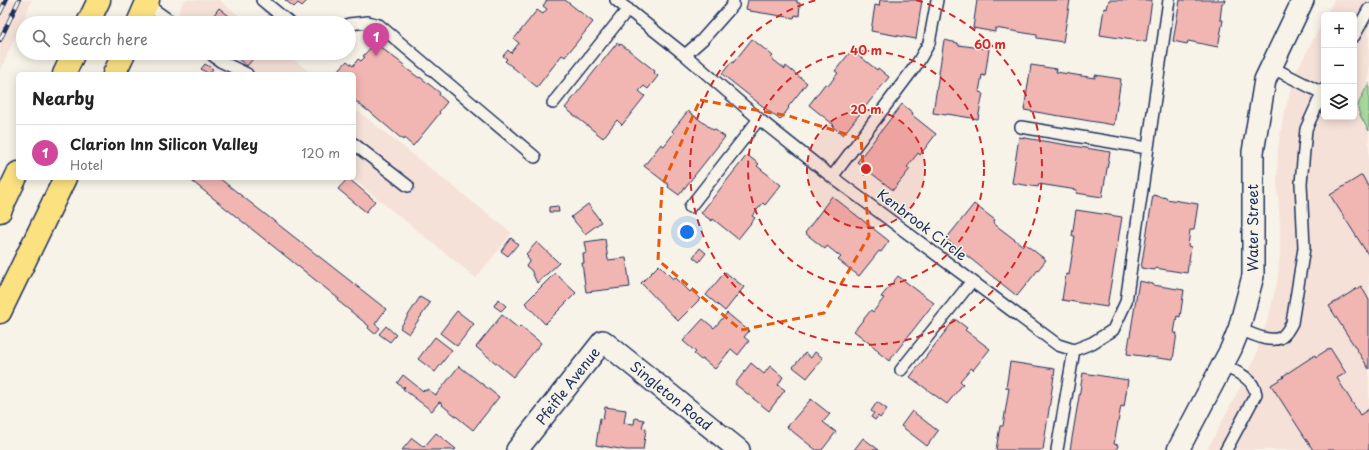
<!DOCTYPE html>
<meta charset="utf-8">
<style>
:root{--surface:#fff;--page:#f2f2f2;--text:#222;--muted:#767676;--line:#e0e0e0;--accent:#0b8043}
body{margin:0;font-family:"Playpen Sans",sans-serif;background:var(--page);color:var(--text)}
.controls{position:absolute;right:12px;top:12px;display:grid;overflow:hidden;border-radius:6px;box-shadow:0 2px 10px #0003}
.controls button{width:36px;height:36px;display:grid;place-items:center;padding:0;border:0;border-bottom:1px solid var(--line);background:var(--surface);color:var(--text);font:20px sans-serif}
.you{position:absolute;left:687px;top:232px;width:14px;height:14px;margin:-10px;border:3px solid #fff;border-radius:50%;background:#1a73e8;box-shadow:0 0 0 6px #1a73e833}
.badge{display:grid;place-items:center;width:26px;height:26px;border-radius:50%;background:var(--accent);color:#fff;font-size:13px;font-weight:700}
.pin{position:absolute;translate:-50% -33px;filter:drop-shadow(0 1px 2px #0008)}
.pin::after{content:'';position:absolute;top:21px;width:14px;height:12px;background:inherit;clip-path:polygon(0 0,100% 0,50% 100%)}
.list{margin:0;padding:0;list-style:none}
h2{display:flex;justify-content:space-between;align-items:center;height:52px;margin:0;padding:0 16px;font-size:17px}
h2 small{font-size:13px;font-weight:400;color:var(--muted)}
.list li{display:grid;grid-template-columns:26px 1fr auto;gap:12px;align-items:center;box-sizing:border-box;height:56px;padding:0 16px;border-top:1px solid var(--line)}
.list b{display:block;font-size:15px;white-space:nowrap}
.list p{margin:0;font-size:13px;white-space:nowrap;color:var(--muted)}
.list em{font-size:13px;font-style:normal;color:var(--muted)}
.icon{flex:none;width:22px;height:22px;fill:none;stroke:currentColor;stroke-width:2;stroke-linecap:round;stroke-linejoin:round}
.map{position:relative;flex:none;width:1369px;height:450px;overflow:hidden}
.search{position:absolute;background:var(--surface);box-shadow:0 2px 10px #0003;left:16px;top:16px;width:340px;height:44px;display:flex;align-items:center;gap:10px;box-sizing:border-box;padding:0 14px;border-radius:22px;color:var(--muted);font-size:15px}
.panel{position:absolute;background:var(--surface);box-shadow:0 2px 10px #0003;left:16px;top:72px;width:340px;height:108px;border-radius:6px}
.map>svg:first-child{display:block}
.built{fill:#f5e1d8}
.green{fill:#a7d99b;stroke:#61847c}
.building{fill:#f1b6b1;stroke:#1b2f5e}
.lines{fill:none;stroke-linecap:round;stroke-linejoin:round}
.lane-casing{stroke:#1b2f5e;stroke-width:14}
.street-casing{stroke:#1b2f5e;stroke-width:24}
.primary-casing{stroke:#1b2f5e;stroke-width:25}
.lane{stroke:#f7f3e8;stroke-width:11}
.street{stroke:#f7f3e8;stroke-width:21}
.primary{stroke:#fbe180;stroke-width:22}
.rail-casing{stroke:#1b2f5e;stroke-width:4.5}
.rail{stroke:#f7f3e8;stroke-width:3;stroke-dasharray:9;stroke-linecap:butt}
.marked{fill:none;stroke:#e8590c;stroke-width:3;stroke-dasharray:8 5;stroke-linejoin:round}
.ring{fill:none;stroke:#d62828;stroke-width:2;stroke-dasharray:7 5}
.labels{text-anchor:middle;stroke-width:3;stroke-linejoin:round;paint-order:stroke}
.street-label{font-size:14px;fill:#1b2f5e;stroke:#f7f3e8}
.centre{fill:#d62828;stroke:#f7f3e8;stroke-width:2}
.ring-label{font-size:12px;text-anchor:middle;font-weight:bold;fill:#d62828;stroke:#f7f3e8;stroke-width:3;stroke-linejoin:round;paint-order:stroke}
</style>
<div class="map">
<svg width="1369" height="450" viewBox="0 0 1369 450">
<rect width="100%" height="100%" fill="#f7f3e8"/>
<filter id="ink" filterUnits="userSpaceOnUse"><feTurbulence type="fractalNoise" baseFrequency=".025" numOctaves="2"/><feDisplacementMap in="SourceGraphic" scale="8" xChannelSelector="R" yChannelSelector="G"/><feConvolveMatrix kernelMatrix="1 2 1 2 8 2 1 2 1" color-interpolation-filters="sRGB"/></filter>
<g filter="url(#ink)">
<path class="built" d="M0 0H32L0 71Z
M184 0H219L248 23H174Z
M1334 0H1369V450H1207L1253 363 1269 315 1277 283 1280 252V223L1277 184 1278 148 1284 114 1296 72 1324 19V117H1354V15H1326Z
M197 53H285L312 74H223Z
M354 108 512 233 476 278 352 178H354Z"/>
<path class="green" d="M1369 83V131C1354 105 1355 109 1369 83Z"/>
<path class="building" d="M285 0H308L302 6 298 3 294 7Z
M547 0H565L593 22 565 57 562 55 537 87 505 61 507 59 503 56 508 50 511 53 519 43 514 39 537 10 543 14 547 9 543 6Z
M748 0H797V3H800L799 16 795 15 794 18 750 11V10L746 9Z
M880 0H922L916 39 871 31 875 5 879 6Z
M977 0H1070L1063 42 1037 38V35L995 28V32L973 28Z
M1109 0H1152L1146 42 1100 35 1104 8 1107 9Z
M1180 0H1226L1225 3H1222L1220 20H1223L1218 47 1188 41 1187 44 1173 41Z
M219 8 238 23H208Z
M752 39 773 56 771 58 785 69 786 66 807 83 788 107 789 108 780 120 722 74 731 62 733 63Z
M944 40 958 43V45L989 49 985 76 982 75 979 92 983 93 978 119 947 114 946 115 933 113Z
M375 43 404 65 403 66 419 78 420 77 440 93 439 95 447 102 439 112 440 113 413 146 404 138 403 140 368 110V111L354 100V74H335L347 61 353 66 358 59 361 61 365 57 363 56Z
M617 43 620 45 621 44 655 71 654 73 658 76 648 89 644 86 639 91 645 96 622 125 617 120 603 138 565 108Z
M852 50 877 70 878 68 889 77 843 135 832 126 834 125 809 105 825 84 828 86 838 73 835 71Z
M219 53H258L247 66 232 54 229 57 226 55 224 57Z
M205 64 213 69 209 74 201 69Z
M1031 65 1057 69 1056 72 1095 78V75L1121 79 1114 125 1024 110Z
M902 104 913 113 912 115 936 134 920 155 918 153 907 167 910 169 893 190 857 162Z
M688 111 713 130 714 129 725 137 679 195 668 187 669 185 644 166 661 144 664 146 674 133 672 131Z
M1019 137 1110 152 1102 197 1076 193 1077 190 1039 184 1038 187 1012 183Z
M747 155 759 164 757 166 781 185 765 205 763 203 752 216 755 218 738 239 713 219 712 221 701 213Z
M1362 175 1369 188V256L1330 195Z
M188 178H219L386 309 375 324 380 328 375 334 368 328 369 326 338 301 339 299Z
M348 178 375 201 366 212 338 189Z
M1153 195 1167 198 1166 199 1198 204 1194 230H1190L1188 246 1191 247 1187 273 1155 268V270L1141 268Z
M832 196 889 241 881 252 879 251 859 276 838 260 841 257 827 246 825 249 805 233Z
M588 204 601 222 585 234 571 217Z
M974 204 995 220 993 223 1023 246 1025 244 1046 260 1017 296 946 239Z
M558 206 559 212H549V207Z
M1076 210 1122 217 1107 307 1062 300 1066 274 1069 275 1075 236H1072Z
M511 238 518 244 508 256 501 251Z
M605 239 608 260 626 258 630 287 586 292 582 263H584L583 254 587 253 585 242Z
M537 242 559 263 537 283 531 270 526 266 530 261 527 257 528 256 526 254Z
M700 248 706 253 699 262 693 257Z
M659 265 673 279 675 277 690 292 692 290 700 299 678 321 641 283Z
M725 272 744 287 725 311 706 295Z
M555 273 576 293 545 324 525 303Z
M898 276 934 303 889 361 878 352 879 351 854 331 871 310 873 312 884 298 881 297Z
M1139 281 1153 284V285L1184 290 1180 317 1177 316 1174 333H1177L1173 360 1127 354Z
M1361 286 1369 300V369L1329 306Z
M420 297 430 303 409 334 400 328Z
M498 299 506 306 501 311 494 306Z
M457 311 474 324 457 346 440 333Z
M727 313 749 331 744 337 749 341 738 355 731 349 715 369 703 359 701 360 694 354 696 352 683 341 703 319 714 328Z
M502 315 518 328 520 326 541 343 513 377 476 347Z
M955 319 967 328 965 330 990 349 973 370 971 368 960 381 963 384 947 404 910 377Z
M386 326 396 335 390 342 379 334Z
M435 337 452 350 435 372 418 359Z
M1330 348 1346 373 1337 378 1360 415 1369 409V450H1313L1271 385 1284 377 1283 376 1315 355 1316 357Z
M815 352 823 358 807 378 793 367 805 353 811 358Z
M1010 362 1055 369 1043 450H996L1000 426H1003L1009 388H1006Z
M751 363 764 374 770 366 783 377 778 385 785 390 769 411 735 384Z
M459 366 499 397 473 430 442 405 443 404 439 402 432 411 403 389 405 387 404 386 403 388 397 383 403 375 423 391 424 390 426 391 427 389 436 395Z
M1083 373 1128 380 1124 407 1121 406 1114 444 1118 445 1117 450H1070Z
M811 399 830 414 823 422 836 432 822 450H816L787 427Z
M877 402 887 409 880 418 878 416 875 420 871 417 874 413 871 411Z
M605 407 626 410 624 423 634 424 635 418 644 420 642 428 646 429 643 450H626L596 445 600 418 603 419Z
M912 411 938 431 927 446 901 426Z
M436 433 456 449 455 450H402L412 438 424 447Z
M863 438 879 450H854Z"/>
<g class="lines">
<g class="lane-casing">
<path id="lane" d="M262 0 290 23
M616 0 685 55 759 119 832 177 1058 345 1074 350 1092 343 1113 330 1126 302 1169 0
M146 4 173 23
M349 24 368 22 379 25 535 157
M1354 36 1369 9
M210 53 220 61 247 74
M685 55 702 40 733 5V0
M1271 67 1322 93
M553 103 628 9
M1021 127 1147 148
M354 144 408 186
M832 177 917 64 929 43 937 0
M690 207 759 119
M1239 329C1250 333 1268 343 1280 338 1286 335 1289 328 1292 323L1304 248 1301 183 1306 129 1324 89
M1222 365C1236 372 1253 377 1256 394L1226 450
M901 370 972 281
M1057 450 1074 350"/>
</g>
<g class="street-casing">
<path id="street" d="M517 450 603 341 739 450
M1178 450 1231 349 1239 329 1253 276V152L1265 80 1303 0"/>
</g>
<g class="primary-casing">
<path id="primary" d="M88 23 99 0
M138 23 148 0
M64 74 74 53
M114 74 124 53
M0 211 18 173
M0 312 65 178"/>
</g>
<use href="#lane" class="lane"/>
<use href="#street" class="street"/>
<use href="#primary" class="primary"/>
<g class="rail-casing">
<path id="rail" d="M0 13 6 0
M0 40 19 0"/>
</g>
<use href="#rail" class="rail"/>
</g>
</g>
<path class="marked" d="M700 100 789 116 861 139 869 236 824 313 741 330 658 260 662 186Z"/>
<circle cx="866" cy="169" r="59" fill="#d62828" fill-opacity=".12"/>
<g class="ring">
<circle cx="866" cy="169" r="59"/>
<circle cx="866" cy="169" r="118"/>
<path d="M916 0A176 176 0 1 1 816 0"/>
</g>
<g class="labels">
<g class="street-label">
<text transform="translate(922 225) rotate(37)" y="5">Kenbrook Circle</text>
<text transform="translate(1253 228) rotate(-90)" y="5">Water Street</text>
<text transform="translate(568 386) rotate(-52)" y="5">Pfeifle Avenue</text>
<text transform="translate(671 396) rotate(39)" y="5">Singleton Road</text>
</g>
</g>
<circle cx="866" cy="169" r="6" class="centre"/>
<g class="ring-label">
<text x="990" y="49">60 m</text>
<text x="866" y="55">40 m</text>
<text x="866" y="114">20 m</text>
</g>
</svg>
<div class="controls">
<button>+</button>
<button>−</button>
<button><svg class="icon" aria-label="layers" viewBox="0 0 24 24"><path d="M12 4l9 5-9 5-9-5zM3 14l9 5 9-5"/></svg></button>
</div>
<div class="you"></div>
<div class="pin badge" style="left:376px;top:56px;background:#d1479c">1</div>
<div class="search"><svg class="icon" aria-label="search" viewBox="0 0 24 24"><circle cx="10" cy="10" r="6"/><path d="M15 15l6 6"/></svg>Search here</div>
<section class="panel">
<h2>Nearby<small></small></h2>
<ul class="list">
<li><span class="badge" style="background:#d1479c">1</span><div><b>Clarion Inn Silicon Valley</b><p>Hotel</p></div><em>120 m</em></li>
</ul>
</section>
</div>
